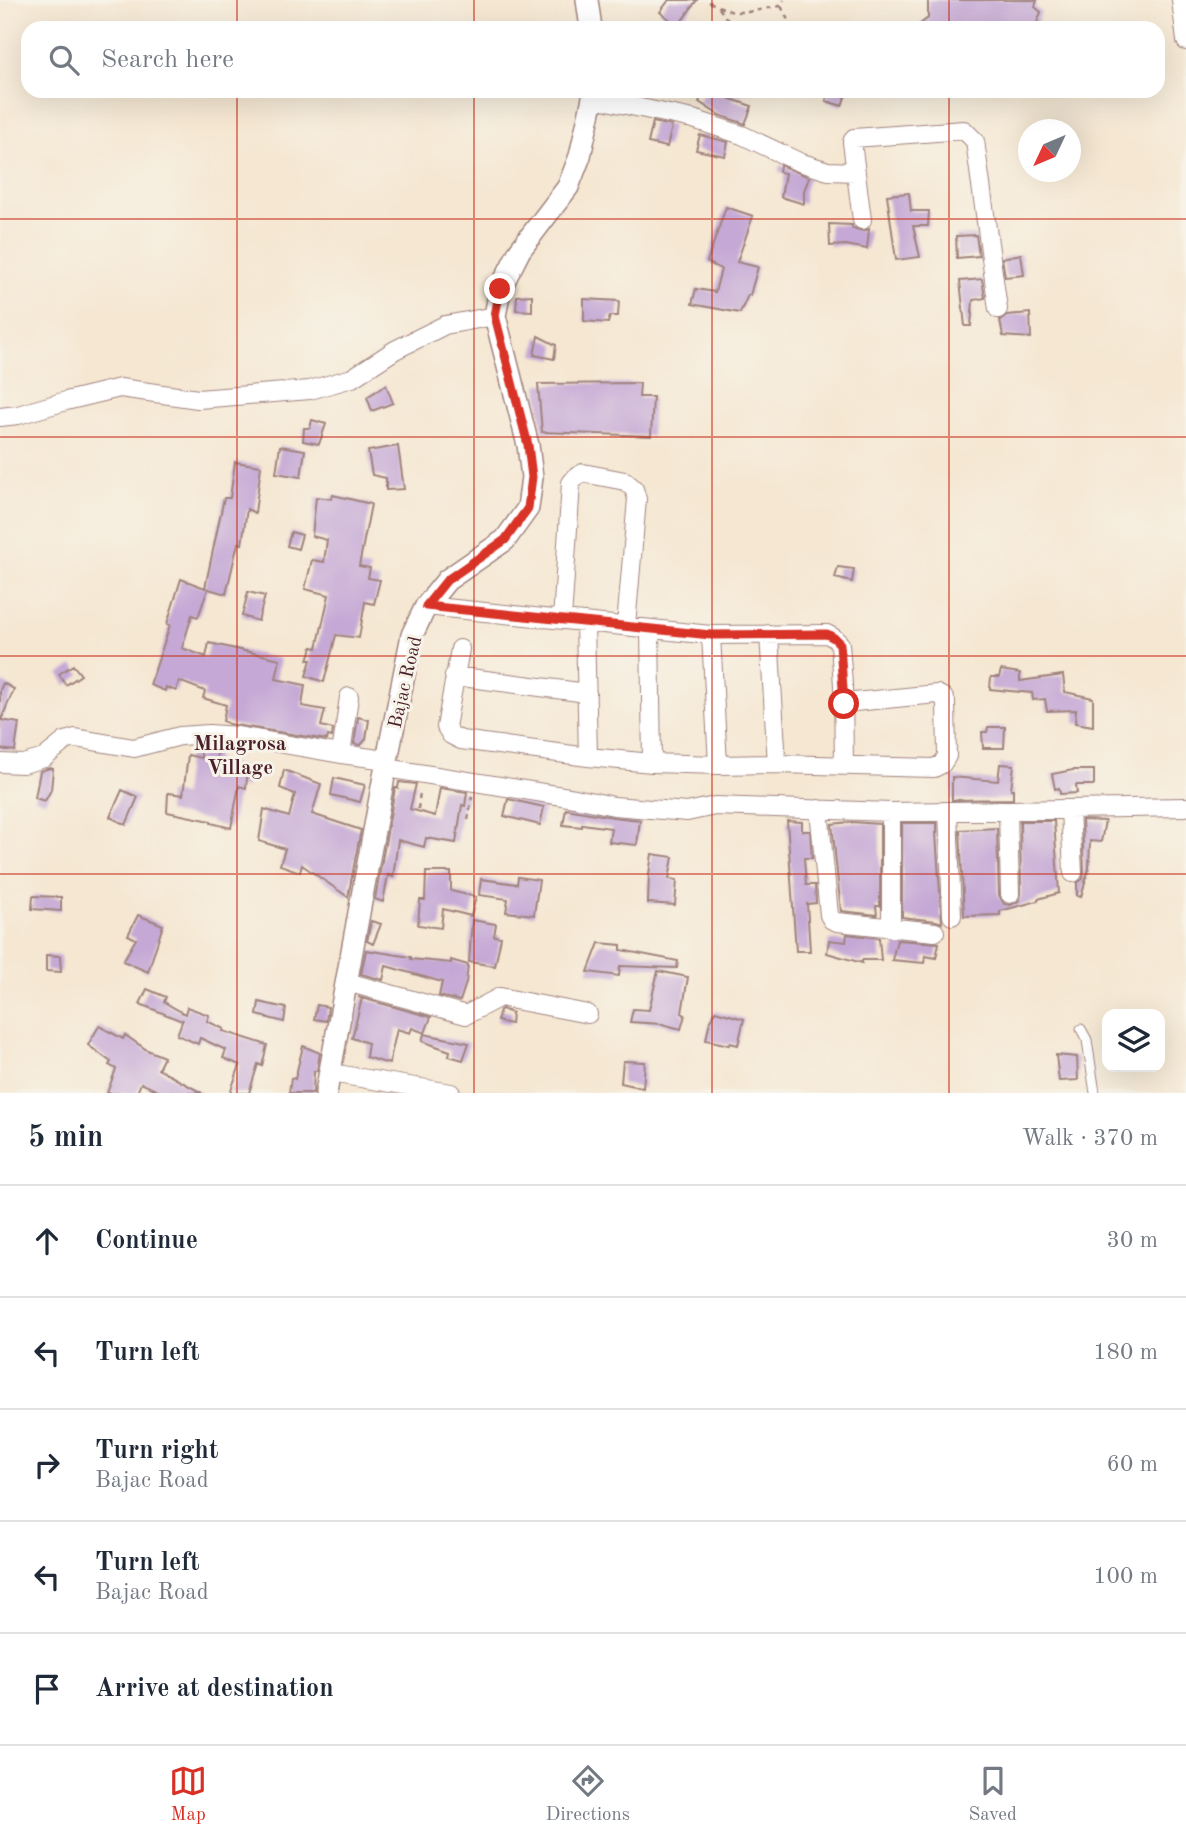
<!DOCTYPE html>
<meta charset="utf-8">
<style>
:root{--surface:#fff;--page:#f2f2f3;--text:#1f2937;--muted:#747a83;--line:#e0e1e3;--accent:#d93025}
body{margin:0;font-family:"Old Standard TT",serif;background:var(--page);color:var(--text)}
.controls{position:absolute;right:21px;bottom:21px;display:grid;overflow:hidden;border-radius:14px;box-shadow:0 7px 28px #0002}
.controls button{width:63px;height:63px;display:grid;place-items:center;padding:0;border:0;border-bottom:2px solid var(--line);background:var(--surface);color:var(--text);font:35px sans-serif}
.compass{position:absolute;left:1018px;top:119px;width:63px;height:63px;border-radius:50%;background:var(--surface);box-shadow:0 7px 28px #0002;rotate:226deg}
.stop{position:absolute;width:21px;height:21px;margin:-16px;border:5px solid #d93025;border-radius:50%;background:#fff}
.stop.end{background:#d93025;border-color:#fff;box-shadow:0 2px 7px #0008}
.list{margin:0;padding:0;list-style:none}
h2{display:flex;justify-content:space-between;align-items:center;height:91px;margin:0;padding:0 28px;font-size:30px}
h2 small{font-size:23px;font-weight:400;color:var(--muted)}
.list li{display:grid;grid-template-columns:46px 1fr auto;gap:21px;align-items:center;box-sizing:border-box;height:112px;padding:0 28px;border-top:2px solid var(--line)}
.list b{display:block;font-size:26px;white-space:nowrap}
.list p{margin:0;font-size:23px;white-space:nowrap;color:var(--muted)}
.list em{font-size:23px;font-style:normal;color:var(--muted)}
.icon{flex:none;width:38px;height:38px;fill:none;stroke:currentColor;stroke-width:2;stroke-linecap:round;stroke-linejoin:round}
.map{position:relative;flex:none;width:1186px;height:1093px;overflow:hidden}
.search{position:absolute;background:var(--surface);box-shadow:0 7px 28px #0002;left:21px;right:21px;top:21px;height:77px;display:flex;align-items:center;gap:18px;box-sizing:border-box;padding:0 24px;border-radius:21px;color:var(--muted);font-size:26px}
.sheet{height:651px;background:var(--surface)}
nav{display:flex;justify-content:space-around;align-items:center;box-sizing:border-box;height:98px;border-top:2px solid var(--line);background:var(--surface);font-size:19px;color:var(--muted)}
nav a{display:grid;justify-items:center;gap:4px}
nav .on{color:var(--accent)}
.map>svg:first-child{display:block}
.building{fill:#c5a8d5}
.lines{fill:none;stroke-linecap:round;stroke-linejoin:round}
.service-casing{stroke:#a0837e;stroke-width:11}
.minor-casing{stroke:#a0837e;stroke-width:20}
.tertiary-casing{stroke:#a0837e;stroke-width:24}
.path{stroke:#a0837e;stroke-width:2.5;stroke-dasharray:5 5;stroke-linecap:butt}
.service{stroke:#fff;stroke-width:9}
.minor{stroke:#fff;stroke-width:18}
.tertiary{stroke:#fff;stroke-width:21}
.route{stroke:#d93025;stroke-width:9}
.grid{fill:none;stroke:#c8321e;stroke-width:2;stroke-opacity:0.55}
.labels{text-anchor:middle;stroke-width:6;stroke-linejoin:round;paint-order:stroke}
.street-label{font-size:19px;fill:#4a1f2b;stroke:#f7f3e8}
.neighbourhood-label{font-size:21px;font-weight:bold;fill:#4a1f2b;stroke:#f7f3e8}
</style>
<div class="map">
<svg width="1186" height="1093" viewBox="0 0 1186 1093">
<rect width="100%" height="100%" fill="#f7f3e8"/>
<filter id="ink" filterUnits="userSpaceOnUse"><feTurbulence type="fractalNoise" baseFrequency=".0143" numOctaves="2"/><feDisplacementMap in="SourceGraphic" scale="14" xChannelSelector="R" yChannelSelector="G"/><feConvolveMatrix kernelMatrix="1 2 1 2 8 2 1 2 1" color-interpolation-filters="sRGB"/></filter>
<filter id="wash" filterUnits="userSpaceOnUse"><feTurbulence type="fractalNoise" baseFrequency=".00686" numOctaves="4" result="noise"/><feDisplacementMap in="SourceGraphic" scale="28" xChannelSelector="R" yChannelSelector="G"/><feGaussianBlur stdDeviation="1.57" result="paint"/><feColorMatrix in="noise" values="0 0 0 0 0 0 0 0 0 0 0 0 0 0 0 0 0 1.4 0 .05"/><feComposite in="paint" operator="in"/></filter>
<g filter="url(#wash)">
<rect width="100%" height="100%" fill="#f5e7d2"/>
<g id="blocks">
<path class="building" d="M669 0H697L678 26 660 12Z
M928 0H1037L1035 7 1041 12 1035 28H915L928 18Z
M704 91H748L731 99 752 106 745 124 719 115 699 102Z
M828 91H847L842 106 826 101Z
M653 122 672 126 667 147 648 143Z
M700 135 728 142 725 156 696 150Z
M780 165 809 177 804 191V204L781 197 785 173 779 172Z
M909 193 911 211H929L928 226H913L920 257 896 260 887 195Z
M726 207 753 216 737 262 758 267 750 295H748L740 313 692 304 696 289 715 292 721 269 707 262Z
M829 224 852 225V228L863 231 869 229 867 249 846 245 830 246Z
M976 235 979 256 957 258 956 236Z
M1021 254 1024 275 1005 277 1002 258Z
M982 279 985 298 973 300 971 326H965L960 281Z
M532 295V311L516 310 517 296Z
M584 299 619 301 618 316H610L608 323 584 321Z
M1030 313 1031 338 1003 336 1000 320 1007 315Z
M538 336 556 345 554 359 534 355Z
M640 383 639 397H653L651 436 542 432 538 384Z
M386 385 393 403 372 411 367 397Z
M312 420 326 424 319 444 303 441 304 428H310Z
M280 446 305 450 301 477 276 473Z
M398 446 404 489 386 490V478L372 475 368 451Z
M235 462 261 466 255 513 247 509 242 544 238 543 226 594 205 588 224 498H230Z
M333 495 371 504 359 566 370 568 368 578 380 580 374 604 365 602 359 638 336 635 324 682 306 676 311 660H308L312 647 317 648 329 595 305 589 312 560 324 562 327 540 312 536 316 497 332 499Z
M291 532 302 535 298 549 287 546Z
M838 567 854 569 852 582 835 578Z
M181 579 208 589 198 617 192 615 182 648 206 657 209 643 280 659 276 679 305 685 302 706 325 710 321 726 333 729 332 737 328 736 327 740 229 724 223 721 226 705 203 698 205 691 179 681 176 691 166 687 165 691 150 685 170 625 167 624Z
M248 592 265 596 258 621 242 616Z
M73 665 81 675 66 685 59 674Z
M1001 670 1020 673V681L1063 675 1065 692 1093 698V726L1075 723 1076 710 1047 711 1045 699 1033 700 1032 693 990 689 991 677H999Z
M3 683 14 689 1 720 19 723 15 751 0 749V690Z
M358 717 369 720 366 739 361 745 354 744Z
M988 727H1005L1004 748H983L982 732H987Z
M201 749 218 750 216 760 248 768 246 788 239 786 231 828 211 823V821L167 812 168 793 183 795 188 755 201 758Z
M1000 764 1014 765 1011 789H1013V799L952 800V777L998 781Z
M50 768 53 769 51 790 45 801 35 798 40 771Z
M284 770 321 784 312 814 361 830 348 897 302 865 300 872 280 865 285 849 259 841 264 809 289 817 295 794 280 788Z
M1073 770H1094V785H1076L1077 793 1060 794 1059 788 1055 789 1052 774Z
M334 778 365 785 360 802 331 795Z
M399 782 416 784 410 809 435 816 440 788 467 792 465 806 462 805 456 843 426 838 424 847 398 840 393 877 388 875 383 902 375 899 395 788H398Z
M122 790 138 797 126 825 110 817Z
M508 799 544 807 540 825 504 816Z
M566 809 613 817 640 820 637 845 609 842 611 828 582 824V827L563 825Z
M1082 820 1105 821 1101 842 1090 841 1089 868 1081 897 1077 896V883L1083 879 1084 872Z
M787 821 802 822V831H810L812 858H804L806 885H815L816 903 807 904 810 951H796Z
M1020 821H1054L1059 893 1038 899V901L1000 911V915L964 916 960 830 997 828 999 895 1004 904 1011 905 1020 900 1021 894Z
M851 822 880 824V906H876L877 915 841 911 832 824Z
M902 823H937V833H936L942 923 936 921 902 917Z
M652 854 673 857 669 879 677 880 675 905 648 903 649 874Z
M426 872H451V891L476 897 471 916 443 909 441 928 418 925 420 900H425Z
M518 877 539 880 534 915 506 912 508 899 479 895 481 879 517 884Z
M33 896 61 897V911L32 909Z
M138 915 163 925 148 972 123 961 136 939 128 935Z
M472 920 496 924 494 936 501 937 495 966 469 962Z
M371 921 381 924 373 944 367 941Z
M847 934 879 938 881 960H862V963L827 953 829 940 846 942Z
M897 940 939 943 936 958 925 956 924 963 892 960Z
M599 943 621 945V950L678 961 677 968 620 966 619 976 588 972Z
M366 950 411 957V959L451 963V960L468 965 466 983 460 1001 439 996 442 982 386 966 383 980 361 974Z
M46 955 60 956 61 972 46 971Z
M658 971 688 977 682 1013 685 1015 681 1029 662 1024 630 1022 633 1009 649 1010Z
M147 989 166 997 164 1002 185 1014 187 1007 209 1015 207 1021 224 1029 223 1031 267 1045 262 1066 258 1064 249 1093H230L240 1065 223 1058 226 1050 200 1038 198 1044 177 1035 183 1019 182 1021 140 1004Z
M358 997 431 1017 425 1033 412 1028 410 1033 397 1029 389 1064 366 1057 368 1043 352 1038 362 998Z
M259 1002 286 1008 284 1022 257 1015Z
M317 1005 328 1007 326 1021 314 1019Z
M502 1009 512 1013 511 1024 497 1021 500 1010Z
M715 1011 744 1019 738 1045 730 1043 729 1045 706 1040 709 1025Z
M99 1026 123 1039 125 1035 147 1050 164 1057 158 1069 202 1093H162L141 1083 137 1093H107L116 1069 109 1065 111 1062 88 1045Z
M424 1034 469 1043 463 1060 449 1056 450 1051 422 1041Z
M303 1046 320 1053 317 1071H314L313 1093H289L291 1078 295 1079Z
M1056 1055 1077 1057 1078 1080 1059 1081Z
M623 1061 645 1062 643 1088 621 1083Z"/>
</g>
</g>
<g filter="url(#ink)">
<use href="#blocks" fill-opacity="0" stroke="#a0837e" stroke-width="2"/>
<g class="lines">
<g class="service-casing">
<path id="service" d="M1081 1029 1087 1040 1095 1093"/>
</g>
<g class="minor-casing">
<path id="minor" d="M1181 0 1186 41
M593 98 693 119 742 135 799 162 828 171 856 172
M862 220 852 142 854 138 964 130 975 141 998 309
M0 417 18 415 66 401 120 388 198 399 310 390 352 378 395 350 445 325 495 316
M426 606 711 635 827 634 834 638 840 644 843 685 844 766
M562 620 571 483 576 477 583 473 625 481 634 489 637 499 626 626
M585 622 588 757
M650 629 652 763
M769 634 777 764
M711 635 718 765
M460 649 446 727 451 735 461 740 588 757 652 763 718 765 777 764 934 768 942 764 947 756 946 702 943 697 937 694 844 703
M454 676 587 693
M341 754 349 697
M0 763 23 764 44 758 65 741 75 738 134 748 180 736 209 734 238 736 341 754 387 760
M386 768 575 798 614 806 687 812 715 806 891 812 1186 807
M819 809 829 915 832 920 837 922 935 932
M1070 809 1073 873
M948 811 952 916
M1008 811 1010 894
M891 812V928
M347 982 466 1015 500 997 588 1014
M331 1073 451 1093"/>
</g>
<g class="tertiary-casing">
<path id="tertiary" d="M587 0 591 28
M326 1093 387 760 412 635 426 606 447 580 505 540 528 508 532 477 528 445 495 316 500 289 520 250 568 187 580 156 593 98V91"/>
</g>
<path class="path" d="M709 2 732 12H748L780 6 784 0
M781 6 792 28
M719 8 733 28
M418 809 420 791
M468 820 472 796"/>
<use href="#service" class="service"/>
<use href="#minor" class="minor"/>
<use href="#tertiary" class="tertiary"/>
</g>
</g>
<g class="lines" filter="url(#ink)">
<path class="route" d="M500 289 495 316 528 445 532 477 528 508 505 540 447 580 426 606 711 635 827 634 834 638 840 644 844 704"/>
</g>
<path class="grid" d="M237 0V28M474 0V28M712 0V28M949 0V28M237 91V1093M474 91V1093M712 91V1093M949 91V1093M0 219H1186M0 437H1186M0 656H1186M0 874H1186"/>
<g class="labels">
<g class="street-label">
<text transform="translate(404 682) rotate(-77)" y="7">Bajac Road</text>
</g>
<g class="neighbourhood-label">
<text x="240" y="750">Milagrosa<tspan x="240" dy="24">Village</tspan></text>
</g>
</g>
</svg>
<div class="controls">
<button><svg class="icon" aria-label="layers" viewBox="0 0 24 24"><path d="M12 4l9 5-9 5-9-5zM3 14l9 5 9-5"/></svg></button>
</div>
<svg class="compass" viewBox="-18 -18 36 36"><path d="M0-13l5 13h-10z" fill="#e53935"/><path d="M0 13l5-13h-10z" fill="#747a83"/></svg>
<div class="stop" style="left:844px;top:704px"></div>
<div class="stop end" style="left:500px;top:289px"></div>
<div class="search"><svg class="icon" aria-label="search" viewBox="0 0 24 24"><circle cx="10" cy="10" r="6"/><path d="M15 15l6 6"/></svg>Search here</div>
</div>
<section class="sheet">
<h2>5 min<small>Walk · 370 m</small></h2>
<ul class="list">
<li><svg class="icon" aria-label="ahead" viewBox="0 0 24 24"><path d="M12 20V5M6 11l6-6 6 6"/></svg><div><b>Continue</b></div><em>30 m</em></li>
<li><svg class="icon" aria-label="left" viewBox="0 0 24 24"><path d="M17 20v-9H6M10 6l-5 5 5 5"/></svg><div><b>Turn left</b></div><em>180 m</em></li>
<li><svg class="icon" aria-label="right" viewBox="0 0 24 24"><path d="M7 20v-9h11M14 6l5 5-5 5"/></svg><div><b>Turn right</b><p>Bajac Road</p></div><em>60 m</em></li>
<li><svg class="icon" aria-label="left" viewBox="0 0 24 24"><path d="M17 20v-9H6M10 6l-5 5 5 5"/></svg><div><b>Turn left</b><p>Bajac Road</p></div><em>100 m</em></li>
<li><svg class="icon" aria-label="arrive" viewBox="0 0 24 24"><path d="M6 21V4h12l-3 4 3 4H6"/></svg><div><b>Arrive at destination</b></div></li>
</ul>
</section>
<nav>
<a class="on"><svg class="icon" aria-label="map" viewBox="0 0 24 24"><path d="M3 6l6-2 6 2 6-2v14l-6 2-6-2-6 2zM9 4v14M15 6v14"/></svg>Map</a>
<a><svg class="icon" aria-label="directions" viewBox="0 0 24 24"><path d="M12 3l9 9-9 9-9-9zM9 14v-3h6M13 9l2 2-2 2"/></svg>Directions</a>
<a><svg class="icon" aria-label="saved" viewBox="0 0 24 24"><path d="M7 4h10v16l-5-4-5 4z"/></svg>Saved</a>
</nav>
